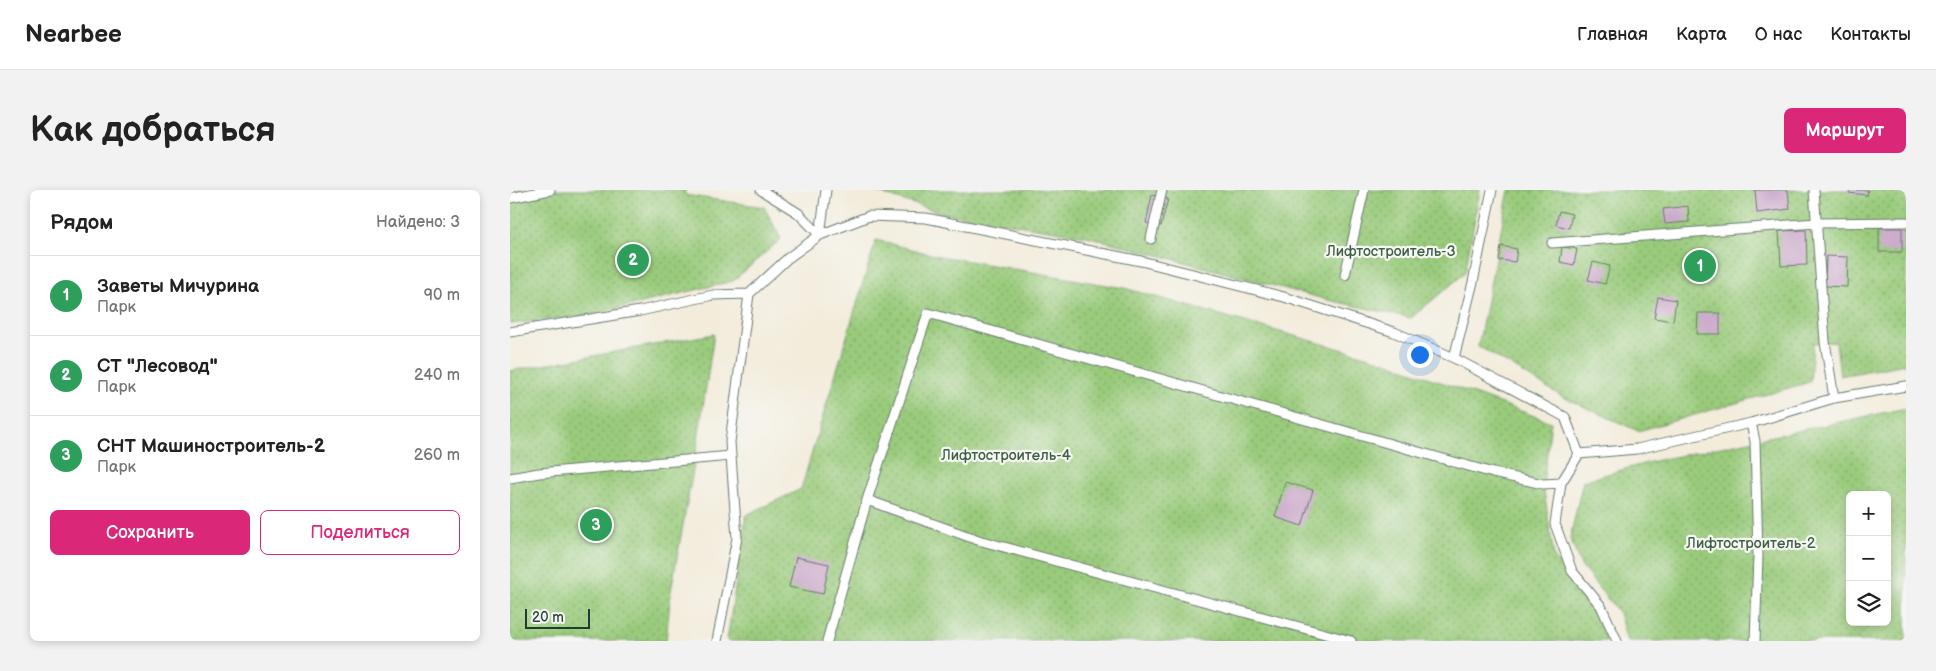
<!DOCTYPE html>
<html lang="ru">
<meta charset="utf-8">
<style>
:root{--surface:#fff;--page:#f2f2f2;--text:#222;--muted:#767676;--line:#e0e0e0;--accent:#db2777}
body{margin:0;font-family:"Balsamiq Sans",sans-serif;background:var(--page);color:var(--text)}
.controls{position:absolute;right:15px;bottom:15px;display:grid;overflow:hidden;border-radius:8px;box-shadow:0 2px 8px #0003}
.controls button{width:45px;height:45px;display:grid;place-items:center;padding:0;border:0;border-bottom:1px solid var(--line);background:var(--surface);color:var(--text);font:25px sans-serif}
.scale{position:absolute;left:15px;bottom:12px;width:65px;box-sizing:border-box;padding-left:5px;border:2px solid #1f3d34;border-top:0;font-size:14px;line-height:18px;white-space:nowrap;color:#1f3d34;-webkit-text-stroke:4px #f6f6f2;paint-order:stroke}
.you{position:absolute;left:909px;top:164px;width:18px;height:18px;margin:-12px;border:4px solid #fff;border-radius:50%;background:#1a73e8;box-shadow:0 0 0 8px #1a73e833}
.badge{display:grid;place-items:center;width:32px;height:32px;border-radius:50%;background:var(--accent);color:#fff;font-size:16px;font-weight:700}
.pin{position:absolute;translate:-50% -50%;border:2px solid #fff;box-shadow:0 1px 5px #0006}
.list{margin:0;padding:0;list-style:none}
h2{display:flex;justify-content:space-between;align-items:center;height:65px;margin:0;padding:0 20px;font-size:21px}
h2 small{font-size:16px;font-weight:400;color:var(--muted)}
.list li{display:grid;grid-template-columns:32px 1fr auto;gap:15px;align-items:center;box-sizing:border-box;height:80px;padding:0 20px;border-top:1px solid var(--line)}
.list b{display:block;font-size:19px;white-space:nowrap}
.list p{margin:0;font-size:16px;white-space:nowrap;color:var(--muted)}
.list em{font-size:16px;font-style:normal;color:var(--muted)}
.actions{display:flex;gap:10px;padding:15px 20px}
.actions a{flex:1;padding:11px 0;border:1px solid var(--accent);border-radius:8px;text-align:center;font-size:18px;color:var(--accent)}
.actions .main{background:var(--accent);color:#fff}
.icon{flex:none;width:28px;height:28px;fill:none;stroke:currentColor;stroke-width:2;stroke-linecap:round;stroke-linejoin:round}
.map{position:relative;flex:none;width:1396px;height:451px;overflow:hidden;border-radius:8px}
header{display:flex;align-items:center;gap:30px;box-sizing:border-box;height:70px;padding:0 25px;background:var(--surface);border-bottom:1px solid var(--line)}
header strong{font-size:24px}
nav{display:flex;gap:28px;margin-inline-start:auto;font-size:18px}
.intro{display:flex;align-items:center;justify-content:space-between;box-sizing:border-box;height:120px;padding:0 30px}
h1{margin:0;font-size:35px}
.button{padding:12px 22px;border-radius:8px;background:var(--accent);color:#fff;font-size:18px;font-weight:700}
main{display:flex;gap:30px;padding:0 30px}
aside{flex:1;background:var(--surface);border-radius:8px;box-shadow:0 2px 8px #0003}
.map>svg:first-child{display:block}
.park{fill:url(#park-dots);stroke:#5c8458;fill-rule:evenodd}
.building{fill:#caa8ca}
.lines{fill:none;stroke-linecap:round;stroke-linejoin:round}
.service-casing{stroke:#697a6e;stroke-width:11}
.service{stroke:#fff;stroke-width:9}
.labels{text-anchor:middle;stroke-width:4.5;stroke-linejoin:round;paint-order:stroke}
.park-label{font-size:15px;fill:#3e6046;stroke:#f6f6f2}
</style>
<header>
<strong>Nearbee</strong>
<nav><a>Главная</a><a>Карта</a><a>О нас</a><a>Контакты</a></nav>
</header>
<div class="intro"><h1>Как добраться</h1><a class="button">Маршрут</a></div>
<main>
<aside>
<h2>Рядом<small>Найдено: 3</small></h2>
<ul class="list">
<li><span class="badge" style="background:#2e9e5b">1</span><div><b>Заветы Мичурина</b><p>Парк</p></div><em>90 m</em></li>
<li><span class="badge" style="background:#2e9e5b">2</span><div><b>СТ &quot;Лесовод&quot;</b><p>Парк</p></div><em>240 m</em></li>
<li><span class="badge" style="background:#2e9e5b">3</span><div><b>СНТ Машиностроитель-2</b><p>Парк</p></div><em>260 m</em></li>
</ul>
<div class="actions"><a class="main">Сохранить</a><a>Поделиться</a></div>
</aside>
<div class="map">
<svg width="1396" height="451" viewBox="0 0 1396 451">
<defs>
<pattern id="park-dots" width="8" height="8" patternUnits="userSpaceOnUse" patternTransform="scale(1.25)"><rect width="8" height="8" fill="#9acb7b"/><path d="M2 2h.1M6 6h.1" fill="none" stroke="#7da666" stroke-width="1.8" stroke-linecap="round"/></pattern>
</defs>
<rect width="100%" height="100%" fill="#f6f6f2"/>
<filter id="ink" filterUnits="userSpaceOnUse"><feTurbulence type="fractalNoise" baseFrequency=".02" numOctaves="2"/><feDisplacementMap in="SourceGraphic" scale="10" xChannelSelector="R" yChannelSelector="G"/><feConvolveMatrix kernelMatrix="1 2 1 2 8 2 1 2 1" color-interpolation-filters="sRGB"/></filter>
<filter id="wash" filterUnits="userSpaceOnUse"><feTurbulence type="fractalNoise" baseFrequency=".0096" numOctaves="4" result="noise"/><feDisplacementMap in="SourceGraphic" scale="20" xChannelSelector="R" yChannelSelector="G"/><feGaussianBlur stdDeviation="1.12" result="paint"/><feColorMatrix in="noise" values="0 0 0 0 0 0 0 0 0 0 0 0 0 0 0 0 0 1.4 0 .05"/><feComposite in="paint" operator="in"/></filter>
<g filter="url(#wash)">
<rect width="100%" height="100%" fill="#f3ecdb"/>
<path class="park" d="M0 0H175V5L254 17 271 49 223 91 81 125 0 134Z
M360 0H970L955 83 901 128 814 109 576 46 432 23Z
M999 0H1396V174L1330 186 1326 152 1303 153 1300 192 1128 241 1053 207 968 156Z
M366 50 424 65 614 98 870 170 1041 232 1033 294 1044 367 1076 410 1095 446 1096 451H217L236 325 291 299Z
M204 144 185 269 161 401 156 451H0V181Z
M1396 218V451H1117L1109 423 1071 376 1060 348 1073 291 1140 272ZM1340 305H1377V432H1340Z"/>
<g id="blocks">
<path class="building" d="M1245 0H1278L1280 19 1247 23Z
M1340 0H1358L1357 5 1339 3Z
M642 5 658 9 651 36 636 33Z
M1178 16 1179 32 1155 34 1153 19Z
M1049 21 1062 24 1059 38 1046 35Z
M1369 38H1392V62H1369Z
M1296 40 1297 75 1271 76 1269 41Z
M991 56 1007 59 1005 72 989 70Z
M1052 57 1067 59 1064 75 1050 72Z
M1316 66 1338 67 1337 97 1315 96Z
M1083 72 1100 76 1095 94 1078 90Z
M1148 107 1166 110 1163 131 1144 128Z
M1188 123H1210V144H1187Z
M775 292 803 300 792 336 765 327Z
M286 367 319 374 313 404 279 397Z"/>
</g>
</g>
<g filter="url(#ink)">
<use href="#blocks" fill-opacity="0" stroke="#697a6e" stroke-width="1"/>
<g class="lines">
<g class="service-casing">
<path id="service" d="M251 0 288 23 310 45
M1304 0 1315 152 1324 208
M0 8 40 0
M310 45 316 0
M641 49 652 0
M1042 53 1306 33 1396 32
M835 85 854 0
M0 142 130 121 203 105 239 104
M944 168 963 92 982 0
M1241 233 1245 251 1248 366 1245 451
M1069 264 1051 293 1045 334 1062 381 1091 416 1107 451
M0 288 29 283 221 266
M357 310 468 350 841 451
M207 451 227 348 220 252 239 104 278 68 310 45 359 26 416 28 631 71 774 107 884 142 944 168 1055 227 1069 264 1127 259 1241 233 1324 208 1396 196
M317 451 357 310 418 123 983 283 1033 294 1051 293"/>
</g>
<use href="#service" class="service"/>
</g>
</g>
<g class="labels">
<g class="park-label">
<text x="881" y="66">Лифтостроитель-3</text>
<text x="496" y="270">Лифтостроитель-4</text>
<text x="1241" y="358">Лифтостроитель-2</text>
</g>
</g>
</svg>
<div class="controls">
<button>+</button>
<button>−</button>
<button><svg class="icon" aria-label="layers" viewBox="0 0 24 24"><path d="M12 4l9 5-9 5-9-5zM3 14l9 5 9-5"/></svg></button>
</div>
<div class="scale">20 m</div>
<div class="you"></div>
<div class="pin badge" style="left:1190px;top:76px;background:#2e9e5b">1</div>
<div class="pin badge" style="left:123px;top:70px;background:#2e9e5b">2</div>
<div class="pin badge" style="left:86px;top:335px;background:#2e9e5b">3</div>
</div>
</main>
